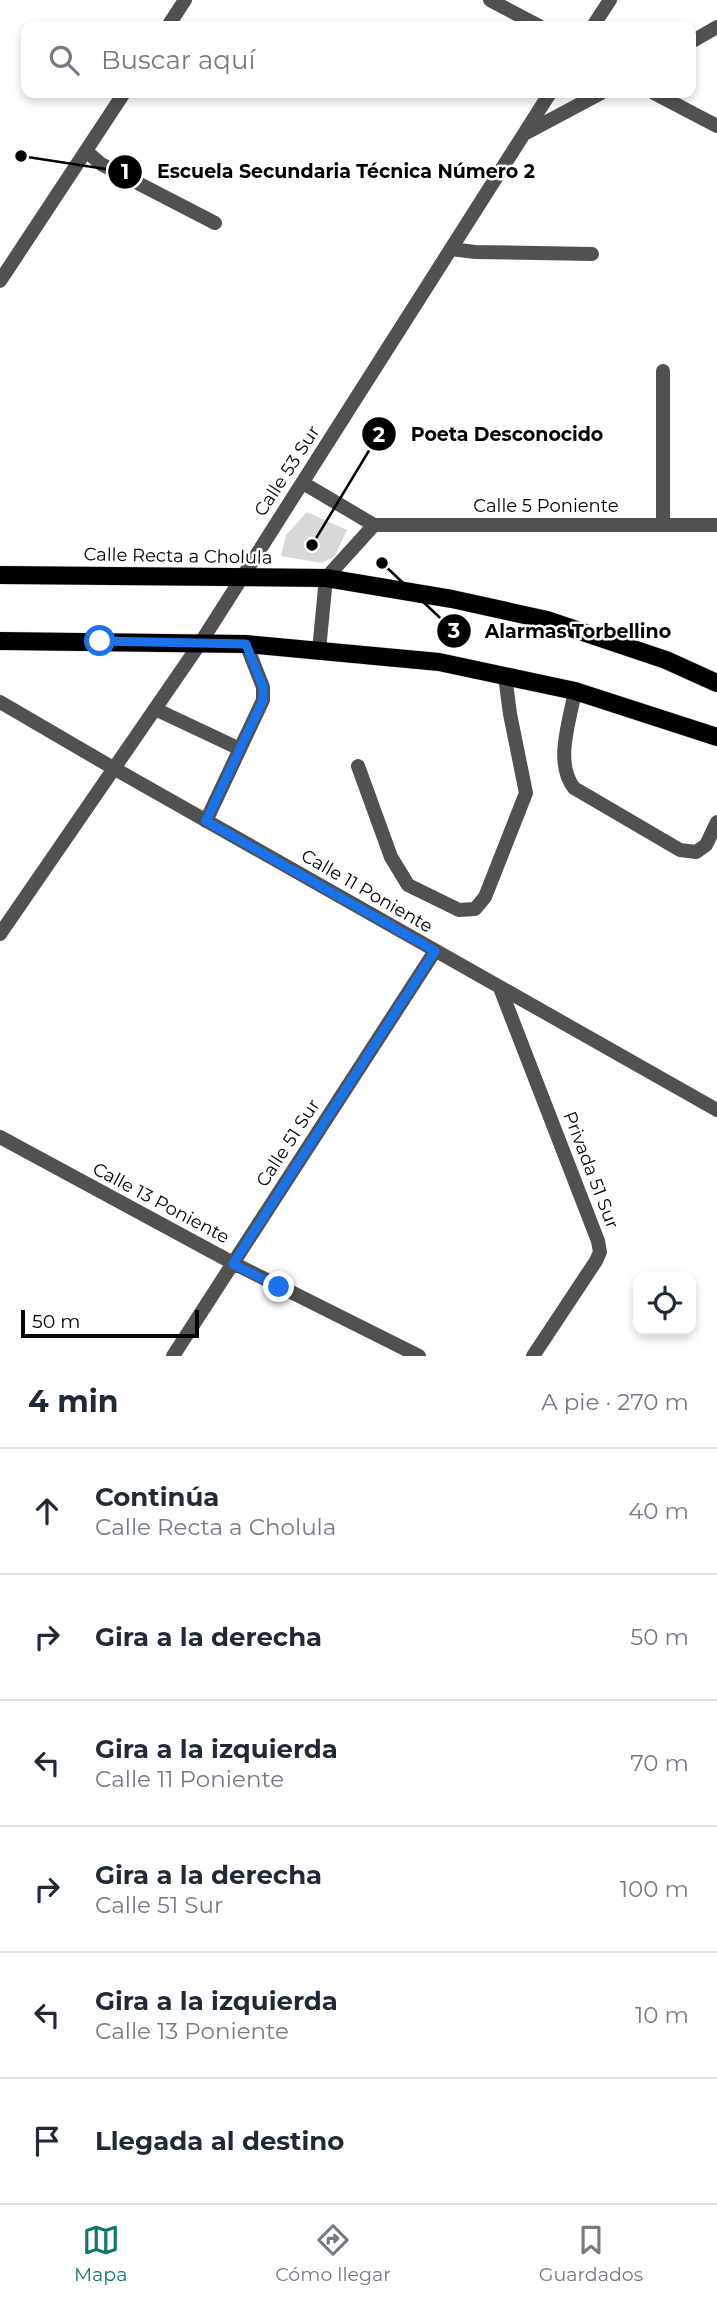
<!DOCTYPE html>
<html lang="es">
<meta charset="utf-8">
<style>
:root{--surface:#fff;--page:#f2f2f3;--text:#1f2937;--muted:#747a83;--line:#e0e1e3;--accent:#0f766e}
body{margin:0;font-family:Montserrat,sans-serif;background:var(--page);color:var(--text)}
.controls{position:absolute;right:21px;bottom:21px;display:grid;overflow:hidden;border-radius:14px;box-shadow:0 4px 10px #0003}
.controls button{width:63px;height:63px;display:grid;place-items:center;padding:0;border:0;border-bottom:2px solid var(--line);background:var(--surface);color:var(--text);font:35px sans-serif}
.scale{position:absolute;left:21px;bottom:18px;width:178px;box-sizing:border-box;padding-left:7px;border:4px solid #000;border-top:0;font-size:19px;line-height:24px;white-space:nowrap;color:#000;-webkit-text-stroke:5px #fff;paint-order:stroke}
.stop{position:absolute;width:21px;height:21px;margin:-16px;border:5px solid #1a73e8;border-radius:50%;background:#fff}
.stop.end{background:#1a73e8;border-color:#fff;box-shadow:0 2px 7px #0008}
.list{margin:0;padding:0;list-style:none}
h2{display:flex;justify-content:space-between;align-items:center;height:91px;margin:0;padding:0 28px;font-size:30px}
h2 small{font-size:23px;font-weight:400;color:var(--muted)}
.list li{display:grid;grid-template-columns:46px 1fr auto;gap:21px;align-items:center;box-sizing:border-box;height:126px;padding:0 28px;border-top:2px solid var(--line)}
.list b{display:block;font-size:26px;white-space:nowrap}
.list p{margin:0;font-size:23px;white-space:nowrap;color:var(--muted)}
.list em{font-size:23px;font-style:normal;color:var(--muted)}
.icon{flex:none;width:38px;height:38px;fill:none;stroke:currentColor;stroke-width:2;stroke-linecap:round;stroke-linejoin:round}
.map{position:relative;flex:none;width:717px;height:1356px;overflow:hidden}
.search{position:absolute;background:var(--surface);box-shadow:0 4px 10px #0003;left:21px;right:21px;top:21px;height:77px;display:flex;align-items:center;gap:18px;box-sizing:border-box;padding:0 24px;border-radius:14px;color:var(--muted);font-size:26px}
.sheet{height:847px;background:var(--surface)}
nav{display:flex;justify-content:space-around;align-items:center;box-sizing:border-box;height:98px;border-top:2px solid var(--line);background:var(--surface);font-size:19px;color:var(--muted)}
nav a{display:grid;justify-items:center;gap:4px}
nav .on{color:var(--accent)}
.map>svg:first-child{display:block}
.green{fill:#d8d8d8}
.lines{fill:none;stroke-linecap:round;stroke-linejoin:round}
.primary-casing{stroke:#dbdbdb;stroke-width:19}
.service{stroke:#515151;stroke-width:14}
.minor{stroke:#515151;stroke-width:14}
.primary{stroke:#000;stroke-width:18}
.route{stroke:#1a73e8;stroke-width:9}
.labels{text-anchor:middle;stroke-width:5;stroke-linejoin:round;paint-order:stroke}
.street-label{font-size:18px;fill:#000;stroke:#fff}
.leader{fill:none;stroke:#000;stroke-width:2.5}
.callout-dot{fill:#000;stroke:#fff;stroke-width:2.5}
.mark-label{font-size:21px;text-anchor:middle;font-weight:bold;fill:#fff}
.callout-label{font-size:19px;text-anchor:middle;font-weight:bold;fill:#000;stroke:#fff;stroke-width:5;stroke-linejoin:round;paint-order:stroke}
</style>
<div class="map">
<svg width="717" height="1356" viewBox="0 0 717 1356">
<rect width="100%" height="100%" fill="#fff"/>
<path class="green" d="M307 512 347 530 335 556 322 563 281 556 286 535Z"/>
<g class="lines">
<g class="primary-casing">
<path id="primary" d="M0 575 326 578 452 599 547 620 666 660 717 683
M0 641 246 644 439 662 575 691 717 737"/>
</g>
<path class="service" d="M86 151 101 164 215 223
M451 249 475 252 592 254
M575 691C570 721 554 762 574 788L680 850 696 852 706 845 717 822
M155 709 240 749
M358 766 391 857 408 885 459 910 475 909 485 897 526 793 510 714 505 676
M206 821 263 700V687L246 644"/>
<path class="minor" d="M490 0 539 26
M168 26 185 0
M593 26 610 0
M691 42 717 27
M654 93 717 126
M524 134 601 93
M0 281 124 93
M663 371V525
M303 483 374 525
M374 525H717
M319 650 326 578 374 525
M0 702 115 769 717 1110
M0 934 201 642 550 93
M500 988 598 1241 600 1252 596 1261 533 1356
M0 1137 233 1263 419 1356
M173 1356 435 951"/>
<use href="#primary" class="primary"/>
</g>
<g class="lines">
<path class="route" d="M100 641 246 644 263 687V700L206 821 435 951 233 1264 279 1287"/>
</g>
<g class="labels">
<g class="street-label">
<text transform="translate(287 471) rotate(-57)" y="6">Calle 53 Sur</text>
<text x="546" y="512">Calle 5 Poniente</text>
<text transform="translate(178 556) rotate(1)" y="6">Calle Recta a Cholula</text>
<text transform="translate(367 891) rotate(30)" y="6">Calle 11 Poniente</text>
<text transform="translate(288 1143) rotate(-57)" y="6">Calle 51 Sur</text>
<text transform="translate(591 1170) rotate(69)" y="6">Privada 51 Sur</text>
<text transform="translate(161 1203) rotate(28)" y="6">Calle 13 Poniente</text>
</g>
</g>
<path class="leader" d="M21 156L125 172M312 545L379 434M382 563L454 631"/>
<g class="callout-dot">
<circle cx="21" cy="156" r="7"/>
<circle cx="312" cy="545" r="7"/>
<circle cx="382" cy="563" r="7"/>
<circle cx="125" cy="172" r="18"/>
<circle cx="379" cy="434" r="18"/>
<circle cx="454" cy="631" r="18"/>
</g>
<g class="mark-label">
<text x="125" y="179">1</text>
<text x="379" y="442">2</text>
<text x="454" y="638">3</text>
</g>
<g class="callout-label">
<text x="346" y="178">Escuela Secundaria Técnica Número 2</text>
<text x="507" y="441">Poeta Desconocido</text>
<text x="578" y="638">Alarmas Torbellino</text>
</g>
</svg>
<div class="controls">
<button><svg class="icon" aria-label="locate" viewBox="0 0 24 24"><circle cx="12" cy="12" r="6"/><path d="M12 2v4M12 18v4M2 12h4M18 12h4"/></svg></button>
</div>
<div class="scale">50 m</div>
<div class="stop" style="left:100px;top:641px"></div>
<div class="stop end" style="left:279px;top:1287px"></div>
<div class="search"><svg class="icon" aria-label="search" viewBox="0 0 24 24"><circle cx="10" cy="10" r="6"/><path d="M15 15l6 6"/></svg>Buscar aquí</div>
</div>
<section class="sheet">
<h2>4 min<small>A pie · 270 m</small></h2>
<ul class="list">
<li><svg class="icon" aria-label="ahead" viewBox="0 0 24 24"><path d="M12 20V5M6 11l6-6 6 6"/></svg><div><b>Continúa</b><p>Calle Recta a Cholula</p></div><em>40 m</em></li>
<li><svg class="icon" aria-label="right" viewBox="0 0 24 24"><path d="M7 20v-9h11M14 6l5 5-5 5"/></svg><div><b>Gira a la derecha</b></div><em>50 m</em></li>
<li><svg class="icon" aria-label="left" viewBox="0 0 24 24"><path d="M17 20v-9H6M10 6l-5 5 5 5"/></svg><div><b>Gira a la izquierda</b><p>Calle 11 Poniente</p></div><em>70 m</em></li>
<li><svg class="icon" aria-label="right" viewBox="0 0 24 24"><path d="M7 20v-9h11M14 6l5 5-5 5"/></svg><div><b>Gira a la derecha</b><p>Calle 51 Sur</p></div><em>100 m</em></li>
<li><svg class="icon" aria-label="left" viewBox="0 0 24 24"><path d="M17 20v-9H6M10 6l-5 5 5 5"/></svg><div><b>Gira a la izquierda</b><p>Calle 13 Poniente</p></div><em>10 m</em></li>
<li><svg class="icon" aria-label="arrive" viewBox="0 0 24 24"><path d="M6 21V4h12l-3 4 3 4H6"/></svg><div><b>Llegada al destino</b></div></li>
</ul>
</section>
<nav>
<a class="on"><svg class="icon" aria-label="map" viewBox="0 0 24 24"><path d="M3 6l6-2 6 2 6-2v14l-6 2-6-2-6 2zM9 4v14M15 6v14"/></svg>Mapa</a>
<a><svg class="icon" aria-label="directions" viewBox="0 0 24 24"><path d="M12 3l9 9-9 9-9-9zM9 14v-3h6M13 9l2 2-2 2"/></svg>Cómo llegar</a>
<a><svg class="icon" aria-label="saved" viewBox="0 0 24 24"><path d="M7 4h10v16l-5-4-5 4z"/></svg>Guardados</a>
</nav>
